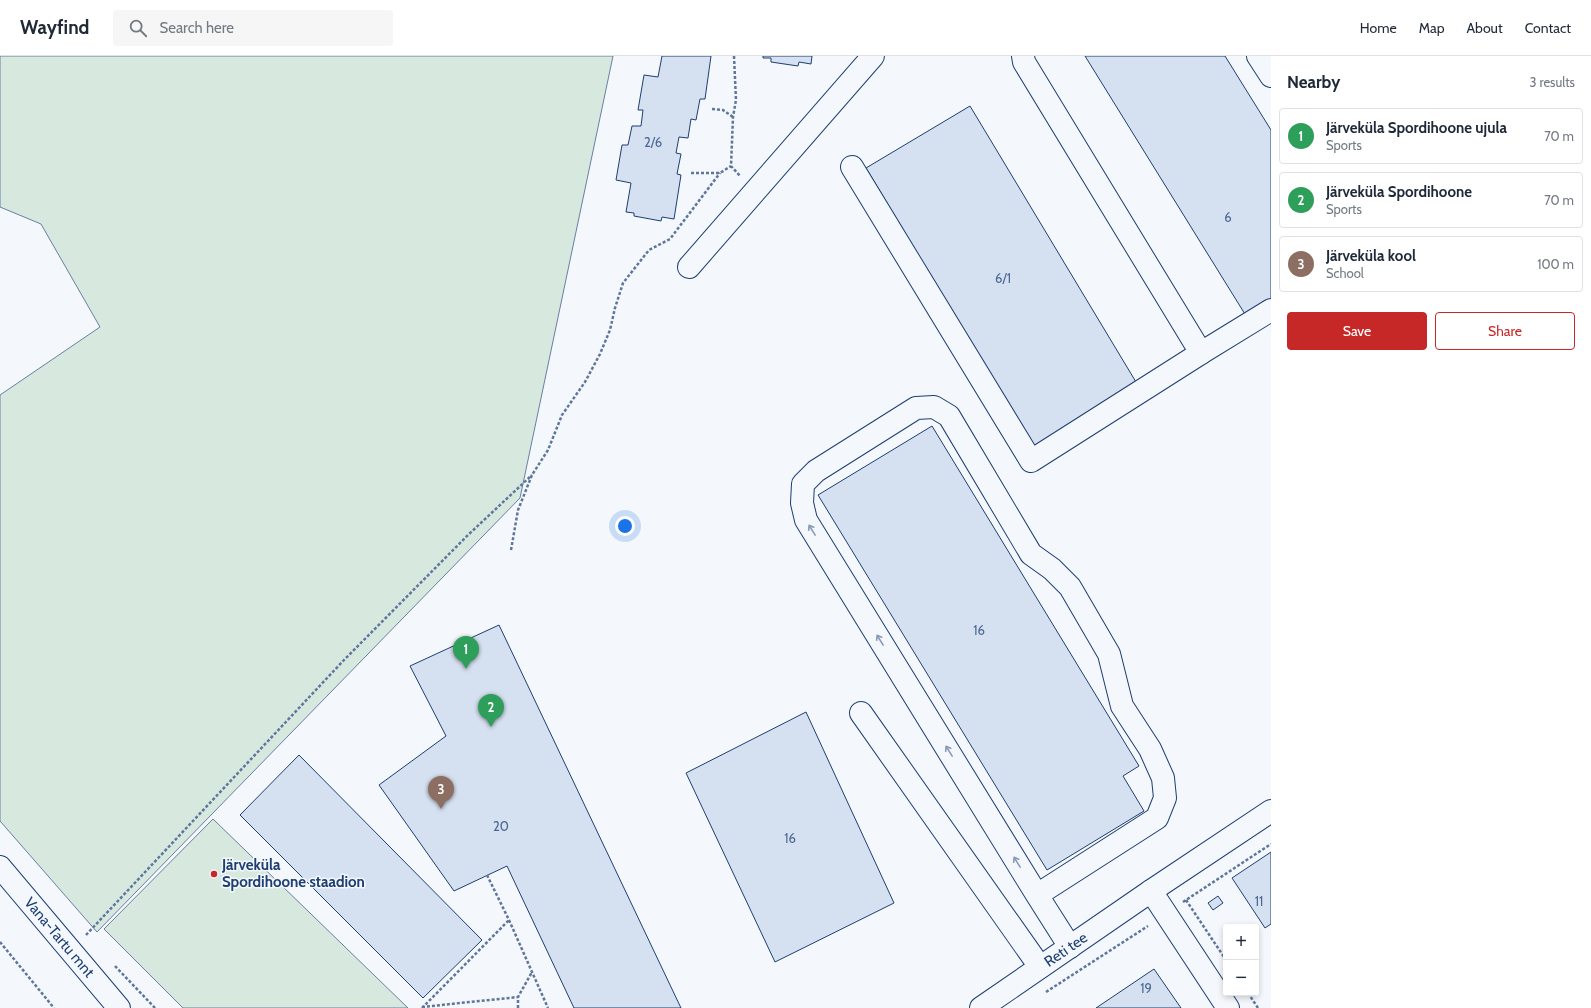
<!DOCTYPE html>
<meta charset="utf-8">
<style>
:root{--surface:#fff;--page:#f6f6f7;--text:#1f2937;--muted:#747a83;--line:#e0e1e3;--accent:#c62828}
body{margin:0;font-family:Cabin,sans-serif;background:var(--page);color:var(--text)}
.controls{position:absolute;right:12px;bottom:12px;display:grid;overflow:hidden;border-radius:4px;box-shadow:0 2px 6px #0003}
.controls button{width:36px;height:36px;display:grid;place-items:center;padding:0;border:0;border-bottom:1px solid var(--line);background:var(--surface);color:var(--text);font:20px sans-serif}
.you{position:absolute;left:625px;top:470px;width:14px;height:14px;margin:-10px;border:3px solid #fff;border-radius:50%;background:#1a73e8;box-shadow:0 0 0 6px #1a73e833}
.badge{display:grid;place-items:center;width:26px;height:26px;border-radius:50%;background:var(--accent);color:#fff;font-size:13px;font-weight:700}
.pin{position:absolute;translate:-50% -33px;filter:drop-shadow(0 1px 2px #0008)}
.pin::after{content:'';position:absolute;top:21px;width:14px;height:12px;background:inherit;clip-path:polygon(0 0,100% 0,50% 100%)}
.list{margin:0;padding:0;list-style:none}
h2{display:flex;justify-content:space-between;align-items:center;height:52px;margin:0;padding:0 16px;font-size:17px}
h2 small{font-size:13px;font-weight:400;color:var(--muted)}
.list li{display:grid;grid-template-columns:26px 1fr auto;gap:12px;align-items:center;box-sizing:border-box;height:56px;margin:0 8px 8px;padding:0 8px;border:1px solid var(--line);border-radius:4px}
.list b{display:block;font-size:15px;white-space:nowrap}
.list p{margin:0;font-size:13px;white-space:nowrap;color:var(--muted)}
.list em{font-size:13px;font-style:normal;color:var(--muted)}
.actions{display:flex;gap:8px;padding:12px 16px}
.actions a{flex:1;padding:9px 0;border:1px solid var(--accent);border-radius:4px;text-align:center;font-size:14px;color:var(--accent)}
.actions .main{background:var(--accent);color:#fff}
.icon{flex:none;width:22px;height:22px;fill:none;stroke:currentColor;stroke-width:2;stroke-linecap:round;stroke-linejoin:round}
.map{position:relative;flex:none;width:1271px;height:952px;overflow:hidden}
header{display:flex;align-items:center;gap:24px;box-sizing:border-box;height:56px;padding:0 20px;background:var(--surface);border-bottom:1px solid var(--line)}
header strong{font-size:19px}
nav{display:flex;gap:22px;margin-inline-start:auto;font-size:14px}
.search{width:280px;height:36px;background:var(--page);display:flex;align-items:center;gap:10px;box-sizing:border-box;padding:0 14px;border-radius:4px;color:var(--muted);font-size:15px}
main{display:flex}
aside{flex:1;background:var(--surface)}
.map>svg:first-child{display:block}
.green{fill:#d7e8df;stroke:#687fa3}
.building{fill:#d5e0f0;stroke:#1d3f73}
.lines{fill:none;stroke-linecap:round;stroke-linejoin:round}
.minor-casing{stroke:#1d3f73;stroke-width:24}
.path{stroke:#5e769c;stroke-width:2.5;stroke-dasharray:3 2;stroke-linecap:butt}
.minor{stroke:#f4f7fb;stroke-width:22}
.oneway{stroke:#889bb7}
.poi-dot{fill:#c62828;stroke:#f4f7fb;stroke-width:1.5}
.labels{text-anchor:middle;stroke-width:3;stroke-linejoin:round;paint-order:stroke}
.number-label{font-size:13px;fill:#4b6792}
.poi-label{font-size:15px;font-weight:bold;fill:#1d3f73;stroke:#f4f7fb;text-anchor:start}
.street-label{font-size:15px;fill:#1d3f73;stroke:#f4f7fb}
</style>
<header>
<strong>Wayfind</strong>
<div class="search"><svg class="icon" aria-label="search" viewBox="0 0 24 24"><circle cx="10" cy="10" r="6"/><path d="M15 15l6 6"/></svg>Search here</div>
<nav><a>Home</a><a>Map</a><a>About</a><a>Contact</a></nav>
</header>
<main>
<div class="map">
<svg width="1271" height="952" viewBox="0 0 1271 952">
<rect width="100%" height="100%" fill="#f4f7fb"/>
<path class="green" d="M0 0H613L520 442 97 876 0 765V339L100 271 41 168 0 151Z
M213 763 408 952H183L104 873Z"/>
<path class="building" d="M662 0H711L705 43H700L696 64 691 63 688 82 679 81 676 97 681 98 677 118 681 119 674 163 662 161 661 165 634 160V157L626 156 631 127 616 124 622 89H628L632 70H641L643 54H638L644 19 658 21Z
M763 0H812L811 8 799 6 798 10 771 6V2H763Z
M1085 0H1225L1271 74V249L1248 263Z
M970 50 1139 331 1036 394 866 112Z
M932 370 1139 710 1123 720 1144 755 1047 814 818 439Z
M499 569 681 952H574L507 810 454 835 379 729 446 680 410 610Z
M806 656 894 847 775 906 686 717Z
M299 699 482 884 423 942 240 759Z
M1271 796V868L1265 872 1232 822Z
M1218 840 1223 847 1213 854 1208 847Z
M1154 913 1181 952H1096Z"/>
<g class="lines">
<g class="minor-casing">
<g id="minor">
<path d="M1023 0 1024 6 1201 297 1271 254"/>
<path d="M1258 0 1271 20"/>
<path d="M852 111 1031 405 1201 297"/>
<path d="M689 211 873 0"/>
<path d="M861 657 1040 911"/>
<path id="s1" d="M0 811 119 952"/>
<path d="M1151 835 1228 952"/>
<path d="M1037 839 1157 762 1165 742 1163 722 1150 693 1122 650 1109 598 1070 531 1052 513 1031 498 949 360 934 351 916 352 816 415 803 428 802 447 806 464 1037 839 1070 891"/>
<path id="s2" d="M981 952 1151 835 1271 755"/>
</g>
</g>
<path class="path" d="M734 0 736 44 733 61 731 110 740 120
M712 53 723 54 733 61
M691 117H720L731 110
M511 494 518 454 532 419 548 394 562 359 585 326 600 298 610 274 615 252 623 227 649 194 670 183 720 117
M487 819 509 864 548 952
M1186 844 1226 904
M1183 846 1271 788
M86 879 344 604 468 479 532 419
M0 886 54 952
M115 910 155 952
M1046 936 1148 870
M1248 937 1258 952
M422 951 518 941
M422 952 509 864
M518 952V941L532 916"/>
<use href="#minor" class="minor"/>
</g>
<defs><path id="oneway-shaft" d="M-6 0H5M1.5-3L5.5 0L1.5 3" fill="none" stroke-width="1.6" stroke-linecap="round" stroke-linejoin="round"/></defs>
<g class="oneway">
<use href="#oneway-shaft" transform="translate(812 474) rotate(-122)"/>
<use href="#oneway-shaft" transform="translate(880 584) rotate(-122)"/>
<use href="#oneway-shaft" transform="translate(949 695) rotate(-122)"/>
<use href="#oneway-shaft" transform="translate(1017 806) rotate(-122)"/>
</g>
<circle class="poi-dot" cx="214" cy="818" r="4"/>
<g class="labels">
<g class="number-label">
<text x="653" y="91">2/6</text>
<text x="1228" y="166">6</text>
<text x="1003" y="227">6/1</text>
<text x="979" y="579">16</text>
<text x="501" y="775">20</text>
<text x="790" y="787">16</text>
<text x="1259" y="850">11</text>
<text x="1146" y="937">19</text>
</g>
<g class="poi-label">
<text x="222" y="814">Järveküla<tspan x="222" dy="17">Spordihoone staadion</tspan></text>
</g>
<g class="street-label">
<text dy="5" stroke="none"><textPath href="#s1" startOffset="92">Vana-Tartu mnt</textPath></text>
<text dy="5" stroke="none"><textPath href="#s2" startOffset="103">Reti tee</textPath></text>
</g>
</g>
</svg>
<div class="controls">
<button>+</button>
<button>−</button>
</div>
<div class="you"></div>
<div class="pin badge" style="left:466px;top:613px;background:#2e9e5b">1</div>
<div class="pin badge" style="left:491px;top:671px;background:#2e9e5b">2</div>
<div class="pin badge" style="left:441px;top:753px;background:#8d6e63">3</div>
</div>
<aside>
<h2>Nearby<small>3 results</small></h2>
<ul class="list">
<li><span class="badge" style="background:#2e9e5b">1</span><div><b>Järveküla Spordihoone ujula</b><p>Sports</p></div><em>70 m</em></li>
<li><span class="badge" style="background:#2e9e5b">2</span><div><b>Järveküla Spordihoone</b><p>Sports</p></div><em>70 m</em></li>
<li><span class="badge" style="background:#8d6e63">3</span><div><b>Järveküla kool</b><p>School</p></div><em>100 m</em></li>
</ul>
<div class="actions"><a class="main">Save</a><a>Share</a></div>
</aside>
</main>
